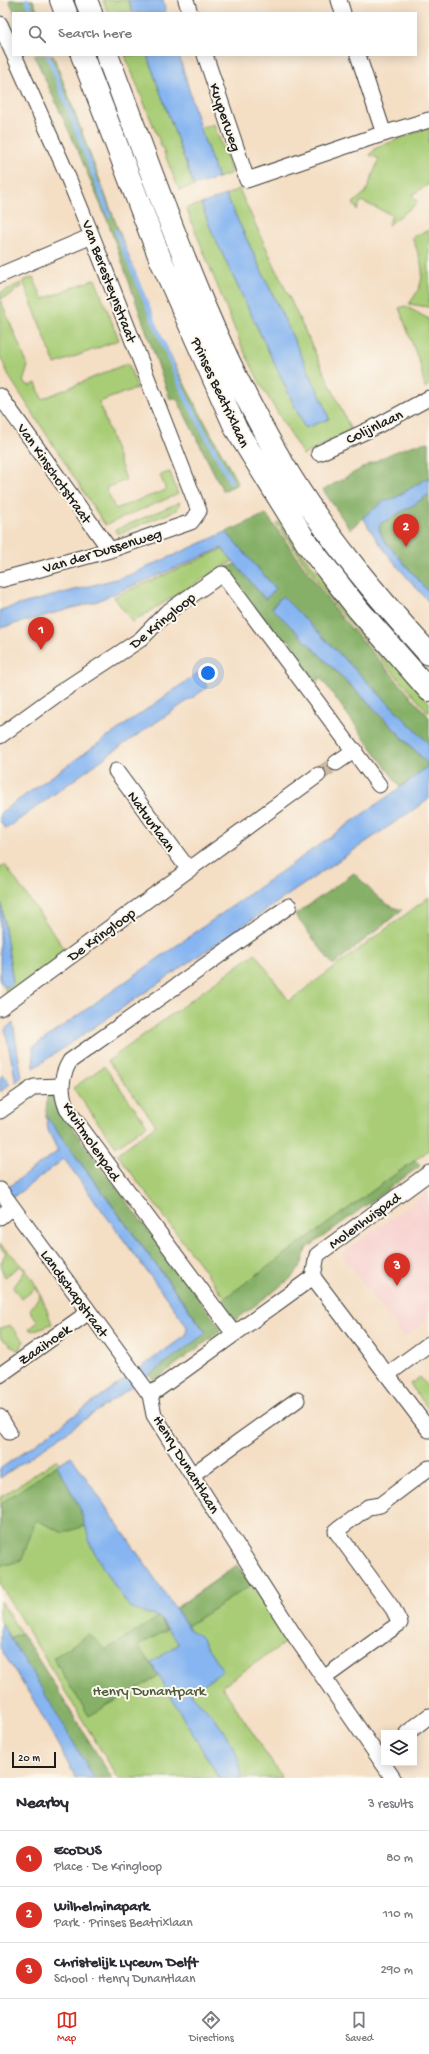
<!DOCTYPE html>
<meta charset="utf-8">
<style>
:root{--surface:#fff;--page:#f7f7f7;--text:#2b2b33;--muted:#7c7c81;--line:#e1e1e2;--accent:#d93025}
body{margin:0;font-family:"Gochi Hand",sans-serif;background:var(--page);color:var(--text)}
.controls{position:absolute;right:12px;bottom:12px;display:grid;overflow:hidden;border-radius:0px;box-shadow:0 2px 10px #0003}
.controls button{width:36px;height:36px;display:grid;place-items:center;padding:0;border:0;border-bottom:1px solid var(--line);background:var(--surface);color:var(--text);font:20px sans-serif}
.scale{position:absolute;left:12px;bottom:10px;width:44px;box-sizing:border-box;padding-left:4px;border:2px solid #1c1c1c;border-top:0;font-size:11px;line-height:14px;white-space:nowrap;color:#1c1c1c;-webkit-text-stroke:3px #fbf7ec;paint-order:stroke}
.you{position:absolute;left:208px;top:673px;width:14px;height:14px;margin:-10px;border:3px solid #fff;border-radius:50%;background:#1a73e8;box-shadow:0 0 0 6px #1a73e833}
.badge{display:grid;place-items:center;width:26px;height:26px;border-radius:50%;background:var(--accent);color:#fff;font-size:13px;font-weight:700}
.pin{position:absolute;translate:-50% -33px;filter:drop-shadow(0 1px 2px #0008)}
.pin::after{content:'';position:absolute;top:21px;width:14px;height:12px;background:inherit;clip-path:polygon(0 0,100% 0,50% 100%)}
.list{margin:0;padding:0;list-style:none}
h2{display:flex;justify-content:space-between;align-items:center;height:52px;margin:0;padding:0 16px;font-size:17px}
h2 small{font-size:13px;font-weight:400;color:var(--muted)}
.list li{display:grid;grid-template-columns:26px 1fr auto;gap:12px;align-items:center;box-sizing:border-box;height:56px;padding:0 16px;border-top:1px solid var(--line)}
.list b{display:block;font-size:15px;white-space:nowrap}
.list p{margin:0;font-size:13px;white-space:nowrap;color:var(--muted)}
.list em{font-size:13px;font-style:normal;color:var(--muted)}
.icon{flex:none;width:22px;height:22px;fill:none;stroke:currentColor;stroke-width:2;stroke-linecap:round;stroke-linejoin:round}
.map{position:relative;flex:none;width:429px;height:1778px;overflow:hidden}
.search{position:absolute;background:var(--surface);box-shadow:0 2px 10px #0003;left:12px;right:12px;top:12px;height:44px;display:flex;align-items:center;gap:10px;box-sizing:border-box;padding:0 14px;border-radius:0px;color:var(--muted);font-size:15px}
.sheet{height:220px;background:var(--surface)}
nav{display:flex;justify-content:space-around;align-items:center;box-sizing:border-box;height:56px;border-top:1px solid var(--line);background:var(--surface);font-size:11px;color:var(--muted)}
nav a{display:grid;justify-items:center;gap:2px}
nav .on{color:var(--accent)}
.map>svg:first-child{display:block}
.built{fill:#f7d0ce}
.green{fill:#a9cd77;stroke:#62744a}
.forest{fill:#86b068;stroke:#516642}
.water{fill:#86b5f1;stroke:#516886}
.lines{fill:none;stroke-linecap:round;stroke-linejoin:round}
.stream{stroke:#86b5f1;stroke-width:4.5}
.minor-tunnel{stroke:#c9b7a2;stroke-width:15;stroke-dasharray:15 8;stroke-linecap:butt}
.minor-casing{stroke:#3c3935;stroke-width:17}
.primary-casing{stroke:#3c3935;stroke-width:24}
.minor{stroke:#fff;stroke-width:15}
.primary{stroke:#fff;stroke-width:22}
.labels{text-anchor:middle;stroke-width:4;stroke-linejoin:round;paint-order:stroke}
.street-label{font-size:15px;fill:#1c1c1c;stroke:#fbf7ec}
.park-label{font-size:15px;fill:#4d5a3c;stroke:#fbf7ec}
</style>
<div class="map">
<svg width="429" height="1778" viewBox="0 0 429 1778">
<rect width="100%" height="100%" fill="#fbf7ec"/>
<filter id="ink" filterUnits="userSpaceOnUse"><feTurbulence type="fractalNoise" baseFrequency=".025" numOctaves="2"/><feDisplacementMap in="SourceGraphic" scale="8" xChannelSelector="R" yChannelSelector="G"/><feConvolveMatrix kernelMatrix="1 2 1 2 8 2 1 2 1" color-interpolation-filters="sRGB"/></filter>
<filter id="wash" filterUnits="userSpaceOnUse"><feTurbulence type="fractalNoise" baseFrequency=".012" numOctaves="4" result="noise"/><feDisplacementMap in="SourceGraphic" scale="16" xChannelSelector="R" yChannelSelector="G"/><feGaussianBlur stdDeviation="0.9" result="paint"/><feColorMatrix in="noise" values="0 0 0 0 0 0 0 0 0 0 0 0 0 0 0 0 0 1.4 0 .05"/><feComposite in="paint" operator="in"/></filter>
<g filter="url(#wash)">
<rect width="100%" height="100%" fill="#f4dec4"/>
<path class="built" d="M429 1191V1319L404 1338 341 1254Z"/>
<path class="green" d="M103 0H128L133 13H108Z
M125 55H147L194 186 179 190Z
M214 124 232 173 218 178 200 128Z
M429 127V184L412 195 418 203 388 225 392 215 361 201 357 210 353 203 366 192 379 159 370 155 376 148Z
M239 189 351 430 303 455 262 387 242 347 186 208 201 204 212 232 305 428 328 419 324 404 226 195Z
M429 230V307H428L409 304C429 278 423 266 412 237Z
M33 277 43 299 95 279 119 340 55 364 23 281Z
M21 283 22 287 13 291 14 293 0 299 28 366 23 382 30 386 36 383 42 399 128 363 137 388 99 402 126 480 106 488 115 509 166 490 160 475 170 472 178 494 105 525 10 378 0 356V293Z
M405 306 429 319V385L425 388 420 364 399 308Z
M180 502 177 510 118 534 115 530Z
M279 522 296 547 429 702V713L337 609 277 524Z
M223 549 233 561 132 622 114 597Z
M5 865 67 952 6 997 5 986 13 983 0 894V868Z
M429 897V1150L225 1298 117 1154 156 1125 108 1061 255 953 289 1001Z
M104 1066 147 1125 116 1147 73 1088Z
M0 1245C31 1269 39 1288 52 1324L32 1331 29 1329 38 1322 30 1310 40 1295 36 1288 22 1299 13 1288 25 1271 20 1266 5 1277C0 1268 0 1262 6 1253L0 1248Z
M10 1325 24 1341 18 1351 0 1337V1328Z
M420 1377 429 1388V1410L410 1384Z
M57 1459 161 1618 238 1565 289 1640 222 1686 282 1778H118L0 1585V1498Z
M0 1601 21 1633 10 1638 0 1622Z"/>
<path class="forest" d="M9 0H33L38 13H15Z
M34 55H53C91 155 126 257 170 355 191 399 216 441 238 484L223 491 177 399H170L108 222 78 151Z
M429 442V477L395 498 386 500 350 529 323 490C355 473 393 447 429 442Z
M429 494V592L383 539 379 528V524L415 504Z
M266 514 336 611 429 717V744L282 596 272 607 429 765 400 787 321 678 313 684 291 652 295 648 288 639 284 642 256 609 225 568 236 564 265 599 276 589 226 532Z
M354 873C370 888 380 905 402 910L333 965 295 915Z
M47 1094 52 1095 81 1140 222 1330 155 1380 149 1375 206 1332 46 1116Z
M415 1160 420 1166 306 1249 302 1263 294 1276 233 1322 218 1303Z
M57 1465 80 1508 85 1526 63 1533 36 1520 22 1560 0 1567V1504Z
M237 1565 250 1586 187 1626 176 1609Z
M159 1617 167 1630 138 1646 159 1676 89 1716 53 1658 89 1634 106 1650Z
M21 1633 30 1646 112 1778H94L10 1638Z"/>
<path class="water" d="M128 0H163L166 13H133Z
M147 55H179L200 128 218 178 194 186Z
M226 195 324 404 329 419 305 428 212 232 201 204Z
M429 477V494L415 504 380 524 379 528 383 539 429 592V602C405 575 380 549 363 517L386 500 395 498Z
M226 532 276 589 265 599 222 548 95 602 0 628V610L127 576Z
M282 596 429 744V799L34 1068 33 1047 408 782 429 765 385 719 272 608Z
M198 673 208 687 111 753 6 829 0 821V813Z
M0 894 13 983 10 986 6 987 0 982Z
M13 1023 22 1077 16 1082 5 1029Z
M4 1075 10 1084 0 1092V1078Z
M46 1116 206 1333 149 1375 0 1478V1469L186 1335 187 1327 182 1319 64 1159 0 1207V1193L58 1151 48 1130Z
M71 1456 190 1630 200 1636 223 1671 191 1693C196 1702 205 1706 211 1714 225 1732 241 1755 242 1778H219L151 1663 179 1644 159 1617 131 1609 107 1575 91 1546 80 1508 57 1465Z
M0 1625H2L38 1682 94 1778H76L34 1701 0 1648Z"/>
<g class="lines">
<path class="stream" d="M27 0 32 13
M48 55 109 215
M116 231 186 398 231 482"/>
</g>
</g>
<g filter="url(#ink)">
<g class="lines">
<path class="minor-tunnel" d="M318 775 336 763"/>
<g class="minor-casing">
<path id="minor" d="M186 0 190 13
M339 0 343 13
M0 24 13 53
M205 55 247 180 373 137 429 120
M358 55 384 134
M0 275 92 236
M0 396 110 550
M319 453 377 426 429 398
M0 580 110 550 191 522 199 511 92 236 63 165 14 55
M0 736 59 693 141 639 166 613 222 574 379 785
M336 763 355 750
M116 771 189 870
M0 1008 318 775
M0 1111 34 1087 61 1086
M0 1190 150 1395 154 1415 192 1475 294 1635 393 1778
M0 1217 12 1207
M313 1277 429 1430
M313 1277 317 1255 429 1173
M234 1334 67 1109C60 1092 60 1077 70 1061L289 906
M0 1375 89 1312
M387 1375 429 1344
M150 1395 313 1277
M0 1417 9 1432
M192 1475 297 1400
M324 1678 400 1623 393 1609 336 1531 368 1507 380 1505 429 1468
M407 1733 429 1716"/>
</g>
<g class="primary-casing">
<path id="primary" d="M61 0 66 13
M86 0 91 13
M82 55 160 258 236 429 308 545 358 609 429 690
M107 55C160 193 208 339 284 466 325 535 376 595 429 654"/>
</g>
<use href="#minor" class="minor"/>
<use href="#primary" class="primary"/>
</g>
</g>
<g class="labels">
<g class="street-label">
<text transform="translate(226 117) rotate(71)" y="5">Kuyperweg</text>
<text transform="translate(110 281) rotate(69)" y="5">Van Beresteynstraat</text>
<text transform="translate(221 392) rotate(65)" y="5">Prinses Beatrixlaan</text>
<text transform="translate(374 426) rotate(-26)" y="5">Colijnlaan</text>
<text transform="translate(55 473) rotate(55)" y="5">Van Kinschotstraat</text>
<text transform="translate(102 550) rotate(-17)" y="5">Van der Dussenweg</text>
<text transform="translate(162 620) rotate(-39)" y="5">De Kringloop</text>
<text transform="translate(152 821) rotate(54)" y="5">Natuurlaan</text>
<text transform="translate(101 934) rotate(-36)" y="5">De Kringloop</text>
<text transform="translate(92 1141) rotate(56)" y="5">Kruitmolenpad</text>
<text transform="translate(364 1220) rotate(-36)" y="5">Molenhuispad</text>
<text transform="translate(75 1293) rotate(54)" y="5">Landschapstraat</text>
<text transform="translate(44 1344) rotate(-35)" y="5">Zaaihoek</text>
<text transform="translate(187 1464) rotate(58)" y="5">Henry Dunantlaan</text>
</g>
<g class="park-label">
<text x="149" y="1695">Henry Dunantpark</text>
</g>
</g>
</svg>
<div class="controls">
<button><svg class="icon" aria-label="layers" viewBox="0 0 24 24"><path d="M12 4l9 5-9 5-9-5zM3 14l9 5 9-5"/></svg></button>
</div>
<div class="scale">20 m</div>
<div class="you"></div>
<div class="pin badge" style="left:41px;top:650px">1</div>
<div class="pin badge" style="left:406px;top:547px">2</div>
<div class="pin badge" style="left:397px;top:1286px">3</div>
<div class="search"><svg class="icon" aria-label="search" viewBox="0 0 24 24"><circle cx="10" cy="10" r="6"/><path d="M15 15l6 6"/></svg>Search here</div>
</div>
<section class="sheet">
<h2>Nearby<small>3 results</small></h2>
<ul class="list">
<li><span class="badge">1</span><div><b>EcoDUS</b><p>Place · De Kringloop</p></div><em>80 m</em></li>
<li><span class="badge">2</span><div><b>Wilhelminapark</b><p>Park · Prinses Beatrixlaan</p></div><em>110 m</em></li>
<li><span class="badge">3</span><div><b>Christelijk Lyceum Delft</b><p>School · Henry Dunantlaan</p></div><em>290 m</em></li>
</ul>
</section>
<nav>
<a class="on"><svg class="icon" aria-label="map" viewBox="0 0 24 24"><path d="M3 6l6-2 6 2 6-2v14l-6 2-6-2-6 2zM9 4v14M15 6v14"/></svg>Map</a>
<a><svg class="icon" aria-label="directions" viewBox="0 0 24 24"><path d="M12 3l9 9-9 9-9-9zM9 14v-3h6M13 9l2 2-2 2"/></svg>Directions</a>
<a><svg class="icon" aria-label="saved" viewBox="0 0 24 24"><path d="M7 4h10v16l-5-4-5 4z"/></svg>Saved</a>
</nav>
